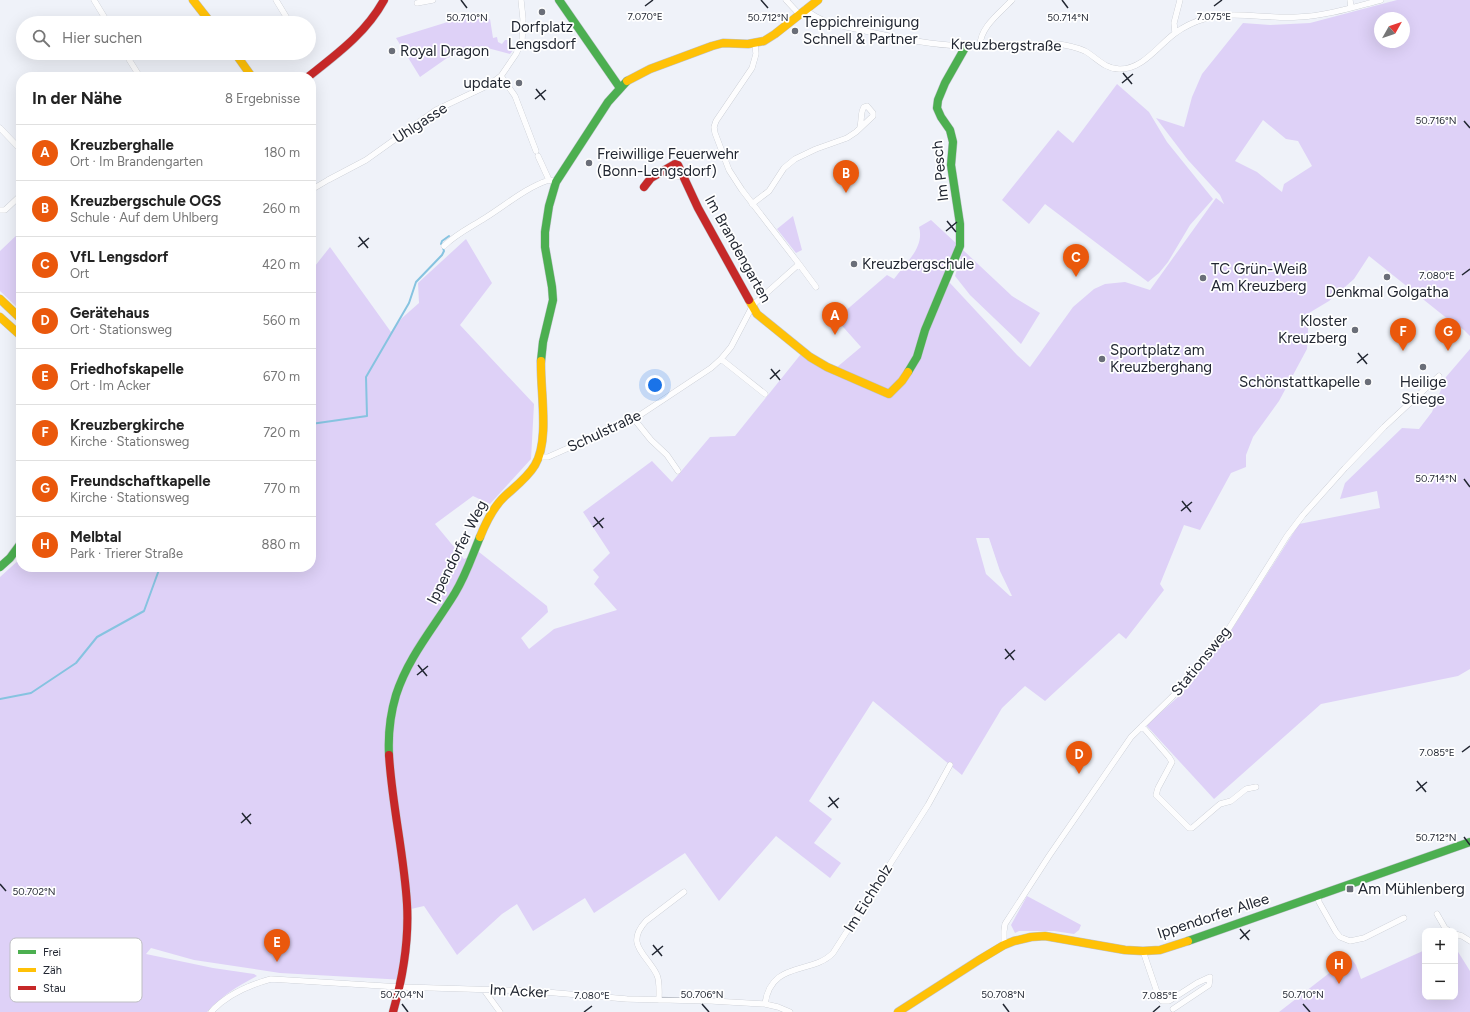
<!DOCTYPE html>
<html lang="de">
<meta charset="utf-8">
<style>
:root{--surface:#fff;--page:#f6f6f6;--text:#222;--muted:#767676;--line:#e0e0e0;--accent:#ea580c}
body{margin:0;font-family:Figtree,sans-serif;background:var(--page);color:var(--text)}
.controls{position:absolute;right:12px;bottom:12px;display:grid;overflow:hidden;border-radius:8px;box-shadow:0 4px 16px #0002}
.controls button{width:36px;height:36px;display:grid;place-items:center;padding:0;border:0;border-bottom:1px solid var(--line);background:var(--surface);color:var(--text);font:20px sans-serif}
.compass{position:absolute;left:1374px;top:12px;width:36px;height:36px;border-radius:50%;background:var(--surface);box-shadow:0 4px 16px #0002;rotate:50deg}
.you{position:absolute;left:655px;top:385px;width:14px;height:14px;margin:-10px;border:3px solid #fff;border-radius:50%;background:#1a73e8;box-shadow:0 0 0 6px #1a73e833}
.badge{display:grid;place-items:center;width:26px;height:26px;border-radius:50%;background:var(--accent);color:#fff;font-size:13px;font-weight:700}
.pin{position:absolute;translate:-50% -33px;filter:drop-shadow(0 1px 2px #0008)}
.pin::after{content:'';position:absolute;top:21px;width:14px;height:12px;background:inherit;clip-path:polygon(0 0,100% 0,50% 100%)}
.list{margin:0;padding:0;list-style:none}
h2{display:flex;justify-content:space-between;align-items:center;height:52px;margin:0;padding:0 16px;font-size:17px}
h2 small{font-size:13px;font-weight:400;color:var(--muted)}
.list li{display:grid;grid-template-columns:26px 1fr auto;gap:12px;align-items:center;box-sizing:border-box;height:56px;padding:0 16px;border-top:1px solid var(--line)}
.list b{display:block;font-size:15px;white-space:nowrap}
.list p{margin:0;font-size:13px;white-space:nowrap;color:var(--muted)}
.list em{font-size:13px;font-style:normal;color:var(--muted)}
.icon{flex:none;width:22px;height:22px;fill:none;stroke:currentColor;stroke-width:2;stroke-linecap:round;stroke-linejoin:round}
.map{position:relative;flex:none;width:1470px;height:1012px;overflow:hidden}
.search{position:absolute;background:var(--surface);box-shadow:0 4px 16px #0002;left:16px;top:16px;width:300px;height:44px;display:flex;align-items:center;gap:10px;box-sizing:border-box;padding:0 14px;border-radius:22px;color:var(--muted);font-size:15px}
.panel{position:absolute;background:var(--surface);box-shadow:0 4px 16px #0002;left:16px;top:72px;width:300px;height:500px;border-radius:16px}
.map>svg:first-child{display:block}
.green{fill:#ded1f7;fill-rule:evenodd}
.lines{fill:none;stroke-linecap:round;stroke-linejoin:round}
.stream{stroke:#86c3e0;stroke-width:2}
.street-casing{stroke:#bec2ca;stroke-width:6}
.fast-casing{stroke:#bec2ca;stroke-width:9}
.slow-casing{stroke:#bec2ca;stroke-width:9}
.jam-casing{stroke:#bec2ca;stroke-width:9}
.street{stroke:#fdfdfe;stroke-width:5.5}
.fast{stroke:#4caf50;stroke-width:8}
.slow{stroke:#ffc107;stroke-width:8}
.jam{stroke:#c62828;stroke-width:8}
.ticks{fill:none;stroke:#222732;stroke-width:1.5}
.poi-dot{fill:#6a6e78;stroke:#fff;stroke-width:1.5}
.labels{text-anchor:middle;stroke-width:3.5;stroke-linejoin:round;paint-order:stroke}
.poi-label{font-size:15px;fill:#222732;stroke:#fff;text-anchor:start}
.street-label{font-size:15px;fill:#222732;stroke:#fff}
.key{fill:#fff;stroke:#bdbec2;stroke-width:1}
.key-label{font-size:11px;fill:#222732}
.ticks-label{font-size:10px;text-anchor:middle;fill:#222732;stroke:#fff;stroke-width:3.5;stroke-linejoin:round;paint-order:stroke}
</style>
<div class="map">
<svg width="1470" height="1012" viewBox="0 0 1470 1012">
<rect width="100%" height="100%" fill="#eff2f9"/>
<path class="green" d="M1397 0H1470V336L1464 330 1449 320 1369 256 1354 279 1329 301 1309 313 1307 349 1279 401 1253 437 1246 455V467L1231 473 1200 530 1184 525 1160 584 1164 590 1126 639 1119 633 1045 701 1025 686 1002 708 962 775 873 701 809 801 832 819 814 843 841 863 830 878 776 836 719 901 685 853 594 913 585 898 533 931 517 904 502 914 457 955 424 906 411 909 410 943 405 980 280 973 194 960 151 948 146 954 213 968 254 974 257 976C236 987 223 995 207 1012H0V577L21 558V567H311V271L330 247 391 332 402 318 419 303 418 283 466 239 492 283 460 325 534 404 531 459 490 504 473 496 435 524 464 559 479 552 547 606 548 612 521 638 529 649 554 629 617 610 594 584 599 577 593 570 610 553 583 512 652 461 672 482 710 437 735 436 801 354 834 375 889 397 904 381 947 284 950 283 1017 355 1030 367 1073 307 1094 289 1105 284 1125 282 1150 290 1216 198 1224 204 1220 195 1188 160 1156 118 1184 127 1192 97 1202 74 1243 23 1270 25 1310 23ZM1380 18H1404V42H1380ZM1263 120 1286 139 1298 141 1312 166 1284 184 1282 192 1257 172 1235 161ZM976 538H989L1000 571 1012 596H1010L986 574Z
M486 15 487 20 490 19 493 38 497 37 498 42 502 44 505 40H510L513 50 510 54 480 46 476 50 447 58 420 77 396 38 467 16 469 21Z
M1117 84 1149 112 1167 142 1213 199 1190 225 1168 262 1159 273 1148 282 1045 204 1029 224 1002 200 1058 130 1073 143Z
M793 216 802 250 796 253 777 229Z
M931 220 957 244 956 251 915 356 909 366 889 392 836 368 861 347 836 319 887 275 894 279C905 264 925 247 919 227Z
M21 231V311L0 291V251Z
M963 250 1012 296 1040 313 1021 344 970 295 955 276Z
M1470 349V669L1458 676 1321 704 1214 799 1146 725 1177 698 1223 643 1299 524 1380 508 1377 491 1340 499 1345 483 1402 428 1419 429 1432 412 1446 377Z
M1027 896 1081 925 1079 930 1074 934 1054 931H1019L1015 933 1011 925Z
M1455 947 1470 971V1012H1279L1350 957 1356 965 1361 979 1425 950V997H1455Z"/>
<g class="lines">
<path class="stream" d="M441 244 442 241 449 236
M311 424 367 416 366 377 409 303 416 282 442 255 444 251 443 248
M0 699 31 693 76 663 97 637 144 611 160 567"/>
<g class="street-casing">
<path id="street" d="M94 0 108 23
M276 0 290 23
M786 0 799 14
M1350 0 1351 8
M417 3 433 0
M805 9C821 23 841 26 861 30 895 38 930 45 964 46 994 48 1026 45 1056 44 1066 45 1076 47 1085 51 1097 58 1105 69 1119 69 1142 70 1158 46 1174 34 1183 27 1196 21 1207 18 1234 11 1269 19 1298 17 1326 16 1354 7 1381 0
M1175 33 1174 23 1180 0
M980 46C980 27 1000 13 1012 0
M125 53 140 77
M501 76 515 96 536 151
M0 128 21 150
M538 156 549 180
M669 167 670 174 676 177 684 175
M311 190 328 180 366 160 436 110 489 85 501 76 516 54 522 41 523 19 521 0
M752 204 769 191 784 168 795 159 816 149 847 138 856 132 873 116V113L867 106 864 107C860 112 862 121 860 127
M0 210H5L21 195
M444 246C456 234 471 227 485 218 506 205 525 188 549 180L556 182
M799 264 816 287
M721 359 765 394
M634 419 651 440 667 455 678 471
M539 457H548L634 419 711 368 721 359 731 347 753 305 799 264 742 190 729 170 715 133 714 127 716 121 752 68 756 54 755 43
M1142 726 1169 757 1172 762 1158 788 1156 795 1189 828H1192L1220 804 1231 801 1246 789 1256 787
M1318 896 1319 902 1336 932 1340 937 1350 941 1364 938 1404 918
M1437 914 1445 928 1449 931
M1455 934 1462 936 1470 941
M1004 945V931L1005 924 1049 856 1131 737 1172 697 1221 641 1287 536 1303 515 1345 468 1384 427 1439 376
M1143 951 1159 998 1162 1001H1169L1197 983 1210 977 1209 985 1173 1009
M484 990 500 1012
M659 1000C659 992 660 982 657 975 647 954 624 945 646 921L684 892
M765 1004C771 960 812 975 833 953L928 805 950 765
M211 1012C227 994 249 985 271 979L400 987 533 991 627 999 712 1001 765 1004 778 1007 790 1012"/>
</g>
<g class="fast-casing">
<path id="fast" d="M559 0 620 88
M541 361 543 342 553 300 552 287 545 247V232L549 206 556 182 608 102 627 81
M908 372 917 357 925 330 960 246V224L951 165 953 142 950 130 941 117 937 108 938 100 945 83 966 46
M0 567 10 558 21 543
M389 755C388 735 390 715 396 695 408 657 435 626 455 593 466 575 472 556 480 537
M1188 941 1470 842"/>
</g>
<g class="slow-casing">
<path id="slow" d="M193 0 211 23
M235 53 252 77
M627 81 650 69 712 46 723 43 748 44 764 41 775 34 818 0
M0 299 21 319
M749 300 757 314 810 357 827 367 889 394 902 381 908 372
M0 317 21 336
M480 537C486 522 493 507 505 496 516 486 528 477 535 465 550 440 540 390 541 361
M898 1012 979 960 1004 945 1014 941 1031 937 1045 936 1125 950 1143 951 1160 950 1188 941"/>
</g>
<g class="jam-casing">
<path id="jam" d="M308 77C337 54 366 33 384 0
M644 187 651 178 675 164 678 165 698 208 749 300
M389 755C392 805 404 854 407 904 409 940 403 977 393 1012"/>
</g>
<use href="#street" class="street"/>
<use href="#fast" class="fast"/>
<use href="#slow" class="slow"/>
<use href="#jam" class="jam"/>
</g>
<path class="ticks" d="M461 0 467 8M761 0 768 8M1062 0 1068 8M645 6 653 0M1214 6 1222 0M1123 73 1132 84M1122 83 1133 74M536 89 545 100M535 99 546 90M1464 121 1470 128M947 221 956 232M946 231 957 222M359 237 368 248M358 247 369 238M1462 275 1470 269M1358 353 1367 364M1357 363 1368 354M771 369 780 380M770 379 780 370M1464 479 1470 487M1182 501 1191 512M1181 511 1192 502M594 517 603 528M593 527 604 518M1005 649 1014 660M1005 659 1015 650M418 665 427 676M417 675 428 666M1462 752 1470 746M1417 781 1426 792M1416 791 1427 782M829 797 838 808M828 807 839 798M242 813 251 824M241 823 251 814M1464 837 1470 845M0 884 6 891M1240 929 1249 940M1240 939 1250 930M653 945 662 956M652 955 663 946M402 1004 408 1012M702 1004 709 1012M1003 1004 1009 1012M1303 1004 1310 1012M584 1012 592 1006M1153 1012 1160 1006"/>
<g class="poi-dot">
<circle cx="542" cy="12" r="4"/>
<circle cx="795" cy="31" r="4"/>
<circle cx="392" cy="51" r="4"/>
<circle cx="519" cy="83" r="4"/>
<circle cx="589" cy="163" r="4"/>
<circle cx="854" cy="264" r="4"/>
<circle cx="1387" cy="277" r="4"/>
<circle cx="1203" cy="278" r="4"/>
<circle cx="1355" cy="330" r="4"/>
<circle cx="1102" cy="359" r="4"/>
<circle cx="1423" cy="367" r="4"/>
<circle cx="1368" cy="382" r="4"/>
<rect x="1346" y="885" width="8" height="8" rx="2"/>
</g>
<g class="labels">
<g class="poi-label">
<text x="803" y="27">Teppichreinigung<tspan x="803" dy="17">Schnell &amp; Partner</tspan></text>
<text x="542" y="32" text-anchor="middle">Dorfplatz<tspan x="542" dy="17">Lengsdorf</tspan></text>
<text x="400" y="56">Royal Dragon</text>
<text x="511" y="88" text-anchor="end">update</text>
<text x="597" y="159">Freiwillige Feuerwehr<tspan x="597" dy="17">(Bonn-Lengsdorf)</tspan></text>
<text x="862" y="269">Kreuzbergschule</text>
<text x="1211" y="274">TC Grün-Weiß<tspan x="1211" dy="17">Am Kreuzberg</tspan></text>
<text x="1387" y="297" text-anchor="middle">Denkmal Golgatha</text>
<text x="1347" y="326" text-anchor="end">Kloster<tspan x="1347" dy="17">Kreuzberg</tspan></text>
<text x="1110" y="355">Sportplatz am<tspan x="1110" dy="17">Kreuzberghang</tspan></text>
<text x="1360" y="387" text-anchor="end">Schönstattkapelle</text>
<text x="1423" y="387" text-anchor="middle">Heilige<tspan x="1423" dy="17">Stiege</tspan></text>
<text x="1358" y="894">Am Mühlenberg</text>
</g>
<g class="street-label">
<text transform="translate(1006 45) rotate(1)" y="5">Kreuzbergstraße</text>
<text transform="translate(420 123) rotate(-33)" y="5">Uhlgasse</text>
<text transform="translate(940 171) rotate(-96)" y="5">Im Pesch</text>
<text transform="translate(738 249) rotate(61)" y="5">Im Brandengarten</text>
<text transform="translate(604 431) rotate(-25)" y="5">Schulstraße</text>
<text transform="translate(457 552) rotate(-63)" y="5">Ippendorfer Weg</text>
<text transform="translate(1201 661) rotate(-51)" y="5">Stationsweg</text>
<text transform="translate(868 898) rotate(-58)" y="5">Im Eichholz</text>
<text transform="translate(1213 916) rotate(-18)" y="5">Ippendorfer Allee</text>
<text transform="translate(519 991) rotate(3)" y="5">Im Acker</text>
</g>
</g>
<rect x="10" y="938" width="132" height="64" rx="6" class="key"/>
<rect x="18" y="950" width="18" height="4" fill="#4caf50"/>
<rect x="18" y="968" width="18" height="4" fill="#ffc107"/>
<rect x="18" y="986" width="18" height="4" fill="#c62828"/>
<g class="key-label">
<text x="43" y="956">Frei</text>
<text x="43" y="974">Zäh</text>
<text x="43" y="992">Stau</text>
</g>
<g class="ticks-label">
<text x="1214" y="20">7.075°E</text>
<text x="645" y="20">7.070°E</text>
<text x="467" y="21">50.710°N</text>
<text x="768" y="21">50.712°N</text>
<text x="1068" y="21">50.714°N</text>
<text x="1436" y="124">50.716°N</text>
<text x="1437" y="279">7.080°E</text>
<text x="1436" y="482">50.714°N</text>
<text x="1437" y="756">7.085°E</text>
<text x="1436" y="841">50.712°N</text>
<text x="34" y="895">50.702°N</text>
<text x="402" y="998">50.704°N</text>
<text x="702" y="998">50.706°N</text>
<text x="1003" y="998">50.708°N</text>
<text x="1303" y="998">50.710°N</text>
<text x="592" y="999">7.080°E</text>
<text x="1160" y="999">7.085°E</text>
</g>
</svg>
<div class="controls">
<button>+</button>
<button>−</button>
</div>
<svg class="compass" viewBox="-18 -18 36 36"><path d="M0-13l5 13h-10z" fill="#e53935"/><path d="M0 13l5-13h-10z" fill="#767676"/></svg>
<div class="you"></div>
<div class="pin badge" style="left:835px;top:335px">A</div>
<div class="pin badge" style="left:846px;top:193px">B</div>
<div class="pin badge" style="left:1076px;top:277px">C</div>
<div class="pin badge" style="left:1079px;top:774px">D</div>
<div class="pin badge" style="left:277px;top:962px">E</div>
<div class="pin badge" style="left:1403px;top:351px">F</div>
<div class="pin badge" style="left:1448px;top:351px">G</div>
<div class="pin badge" style="left:1339px;top:984px">H</div>
<div class="search"><svg class="icon" aria-label="search" viewBox="0 0 24 24"><circle cx="10" cy="10" r="6"/><path d="M15 15l6 6"/></svg>Hier suchen</div>
<section class="panel">
<h2>In der Nähe<small>8 Ergebnisse</small></h2>
<ul class="list">
<li><span class="badge">A</span><div><b>Kreuzberghalle</b><p>Ort · Im Brandengarten</p></div><em>180 m</em></li>
<li><span class="badge">B</span><div><b>Kreuzbergschule OGS</b><p>Schule · Auf dem Uhlberg</p></div><em>260 m</em></li>
<li><span class="badge">C</span><div><b>VfL Lengsdorf</b><p>Ort</p></div><em>420 m</em></li>
<li><span class="badge">D</span><div><b>Gerätehaus</b><p>Ort · Stationsweg</p></div><em>560 m</em></li>
<li><span class="badge">E</span><div><b>Friedhofskapelle</b><p>Ort · Im Acker</p></div><em>670 m</em></li>
<li><span class="badge">F</span><div><b>Kreuzbergkirche</b><p>Kirche · Stationsweg</p></div><em>720 m</em></li>
<li><span class="badge">G</span><div><b>Freundschaftkapelle</b><p>Kirche · Stationsweg</p></div><em>770 m</em></li>
<li><span class="badge">H</span><div><b>Melbtal</b><p>Park · Trierer Straße</p></div><em>880 m</em></li>
</ul>
</section>
</div>
